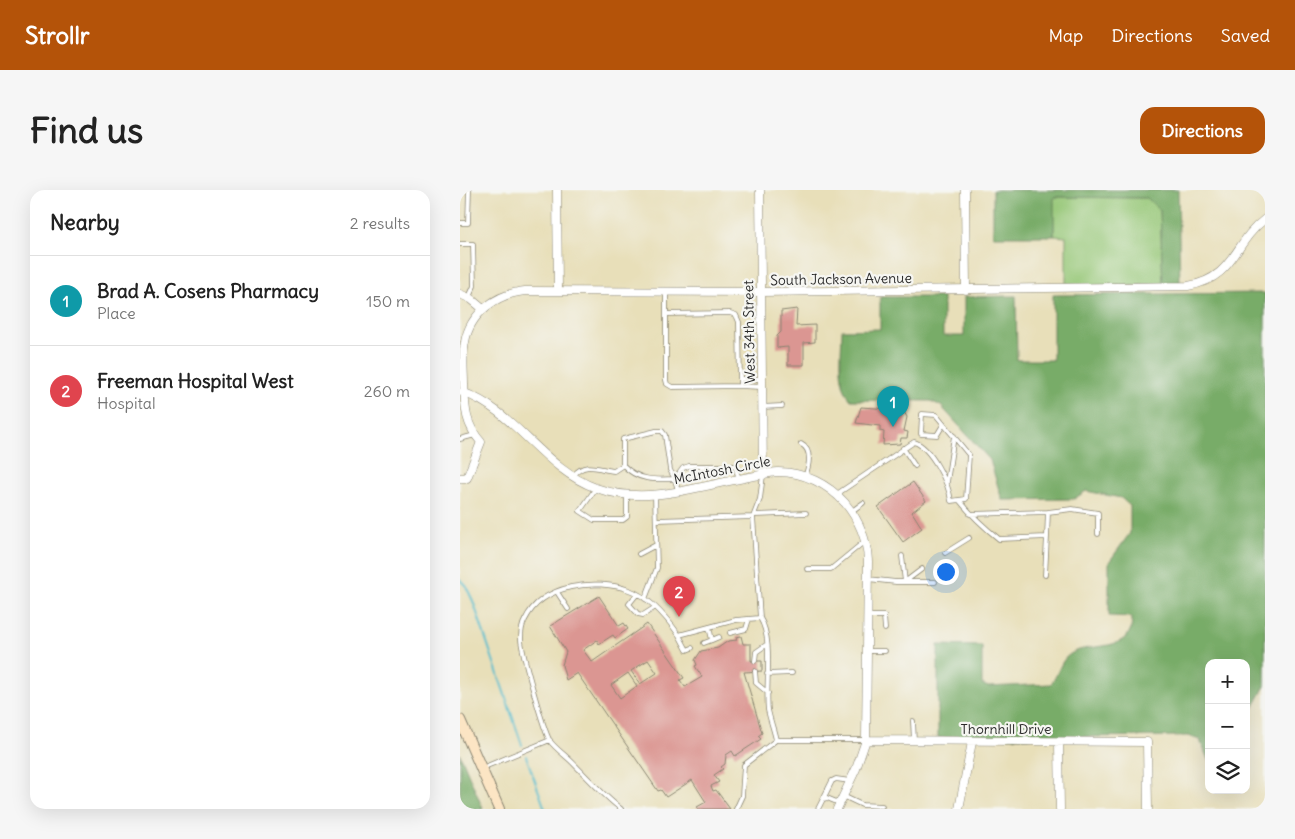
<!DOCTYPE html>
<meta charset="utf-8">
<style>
:root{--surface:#fff;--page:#f6f6f6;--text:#222;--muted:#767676;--line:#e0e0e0;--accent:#b45309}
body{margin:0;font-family:Delius,sans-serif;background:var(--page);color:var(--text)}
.controls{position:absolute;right:15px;bottom:15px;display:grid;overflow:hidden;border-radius:10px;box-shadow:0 5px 20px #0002}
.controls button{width:45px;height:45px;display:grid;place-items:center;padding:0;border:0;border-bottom:1px solid var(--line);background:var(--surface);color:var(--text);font:25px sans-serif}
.you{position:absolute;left:485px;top:381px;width:18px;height:18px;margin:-12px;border:4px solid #fff;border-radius:50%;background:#1a73e8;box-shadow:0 0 0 8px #1a73e833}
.badge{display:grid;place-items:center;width:32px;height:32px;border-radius:50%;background:var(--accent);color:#fff;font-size:16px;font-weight:700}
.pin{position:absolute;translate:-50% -41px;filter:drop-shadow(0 1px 2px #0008)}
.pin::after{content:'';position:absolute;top:26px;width:18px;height:15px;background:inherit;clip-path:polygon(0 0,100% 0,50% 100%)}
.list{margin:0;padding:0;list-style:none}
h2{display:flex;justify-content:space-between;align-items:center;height:65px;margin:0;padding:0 20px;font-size:21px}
h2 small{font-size:16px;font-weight:400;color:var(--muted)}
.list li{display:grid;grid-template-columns:32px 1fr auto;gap:15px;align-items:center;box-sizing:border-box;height:90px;padding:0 20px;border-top:1px solid var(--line)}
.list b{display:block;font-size:19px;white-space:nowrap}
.list p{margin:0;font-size:16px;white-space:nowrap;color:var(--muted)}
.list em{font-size:16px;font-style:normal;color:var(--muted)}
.icon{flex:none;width:28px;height:28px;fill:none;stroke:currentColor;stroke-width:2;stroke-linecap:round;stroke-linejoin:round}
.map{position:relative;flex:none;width:805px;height:619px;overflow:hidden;border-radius:15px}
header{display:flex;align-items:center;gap:30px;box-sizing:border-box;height:70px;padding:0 25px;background:var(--accent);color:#fff}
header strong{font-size:24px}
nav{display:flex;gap:28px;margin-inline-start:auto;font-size:18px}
.intro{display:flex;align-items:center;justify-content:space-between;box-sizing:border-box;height:120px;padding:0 30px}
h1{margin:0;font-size:35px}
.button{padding:12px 22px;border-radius:15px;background:var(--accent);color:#fff;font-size:18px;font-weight:700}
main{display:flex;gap:30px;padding:0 30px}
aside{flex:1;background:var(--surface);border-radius:15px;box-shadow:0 5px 20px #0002}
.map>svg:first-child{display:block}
.green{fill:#96c777;stroke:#607951}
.forest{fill:#78ac68;stroke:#526c4a}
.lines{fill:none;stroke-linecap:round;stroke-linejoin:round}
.stream{stroke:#52bdce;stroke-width:2}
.building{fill:#db9692;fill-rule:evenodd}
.service-casing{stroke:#8a8572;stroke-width:5.5}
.minor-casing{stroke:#8a8572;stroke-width:9}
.secondary-casing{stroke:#8a8572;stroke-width:12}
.service{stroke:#fff;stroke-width:4}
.minor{stroke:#fff;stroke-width:8}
.secondary{stroke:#fce5c4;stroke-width:10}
.labels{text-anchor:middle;stroke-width:4.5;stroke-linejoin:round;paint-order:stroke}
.street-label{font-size:14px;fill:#2b2b2b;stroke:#f6f6f2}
</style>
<header>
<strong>Strollr</strong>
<nav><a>Map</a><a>Directions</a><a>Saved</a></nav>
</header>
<div class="intro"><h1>Find us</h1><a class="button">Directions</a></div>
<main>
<aside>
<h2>Nearby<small>2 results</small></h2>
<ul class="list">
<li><span class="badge" style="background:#0f9aa8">1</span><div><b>Brad A. Cosens Pharmacy</b><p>Place</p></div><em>150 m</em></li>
<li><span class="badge" style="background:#e0444e">2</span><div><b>Freeman Hospital West</b><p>Hospital</p></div><em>260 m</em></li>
</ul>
</aside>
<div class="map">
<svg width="805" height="619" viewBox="0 0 805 619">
<rect width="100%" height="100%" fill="#f6f6f2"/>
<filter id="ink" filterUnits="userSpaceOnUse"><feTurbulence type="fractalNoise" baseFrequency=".02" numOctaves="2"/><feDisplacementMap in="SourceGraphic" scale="10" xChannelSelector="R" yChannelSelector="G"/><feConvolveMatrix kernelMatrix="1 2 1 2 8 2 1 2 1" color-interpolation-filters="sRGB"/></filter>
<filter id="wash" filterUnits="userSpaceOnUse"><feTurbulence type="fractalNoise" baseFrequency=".0096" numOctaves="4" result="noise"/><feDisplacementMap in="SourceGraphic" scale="20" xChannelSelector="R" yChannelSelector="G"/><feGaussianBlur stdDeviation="1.12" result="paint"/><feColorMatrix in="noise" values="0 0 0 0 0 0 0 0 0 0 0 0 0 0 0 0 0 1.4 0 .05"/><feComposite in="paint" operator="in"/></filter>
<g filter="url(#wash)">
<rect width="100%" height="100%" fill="#e8dfb9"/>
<path class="green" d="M593 7 687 8 700 20 703 95 606 97V47L594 46Z"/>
<path class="forest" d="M533 0H718L720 95H703L700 20 687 8 594 7V46H533Z
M805 103V496L786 531V473H749V572L740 550 728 546 478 548V455L522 456V494L528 497 591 494C598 485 600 471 609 465 628 450 674 466 672 427L649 426V372L670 343V316L661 308 626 301 614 309 542 310 530 270 481 216 471 211 391 210C376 193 382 161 382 140L420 139V107H483V146H504V107L556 106 557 170H593V105Z
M0 564 23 619H0Z"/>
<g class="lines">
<path class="stream" d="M0 390 6 396 13 411 62 555
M66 566 85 619"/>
</g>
<g id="blocks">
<path class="building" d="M337 119 336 136 355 135V152L344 153V175H328V157L317 158V146L321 142V121Z
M401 217 443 220 447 227 444 241 448 242 447 248H441L440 254 423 255 424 242 420 241V236L396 233Z
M453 292 466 311 452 322 462 338 443 352 418 317Z
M139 406 159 436 164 433 168 439 155 448 153 445 139 454 137 450 123 460 132 472 187 434 224 488 220 490 225 497 242 487 235 476 237 475 235 470 241 461 258 458 268 451 277 450 276 447 281 446 283 454H291V471H302V481L284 482 302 543 298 546 301 549 275 566 272 561 266 565 265 574 261 577 263 579 254 585 259 592 251 596 253 601 256 600 270 619H238L237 617 246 612 232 590 206 607 201 600 198 601 117 483 106 490 102 475 106 462 90 436ZM188 470 197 483 180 494 171 481ZM168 483 177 496 160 508 151 495Z"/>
</g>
</g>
<g filter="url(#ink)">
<use href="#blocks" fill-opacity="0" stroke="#8a8572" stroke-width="1"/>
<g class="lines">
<g class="service-casing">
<path id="service" d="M0 33H8L9 0
M0 54H13L14 96 9 107
M206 101V190L207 194 212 197 280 196 279 132 276 125 270 123 206 124
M280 189H302
M280 196 302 197
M302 217 322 216
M196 241H202L205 245 210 280 215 289C195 290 178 291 163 275V249Z
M0 249 15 245
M341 254C353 260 349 276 345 287
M443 258 455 276
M303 285 300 309 293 327 300 428C314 450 305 494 308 520 310 530 314 540 316 550
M113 286C125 271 137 279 154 281L163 275
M487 292 494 246
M136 298 120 321 134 330H163L167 327V306
M218 301 215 289 223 278 229 276H275L279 289
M377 304 454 252C471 257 489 294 491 311L506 309 509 265 476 225 462 224 461 244 477 245 483 235
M500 311C512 326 524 337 539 349L587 347 588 322 510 324
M392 321 403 313
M588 322 612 319 638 323V344
M294 325 346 323
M197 330 293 327
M485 363 509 348
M179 364 196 355
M442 366 445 392
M347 379H371L405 351
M585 385 587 347
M408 389 436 392H475
M446 391 462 379
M97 402 108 419
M177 404 169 414 178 424 183 425 194 418
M185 409 197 378 195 305
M407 426H424L425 439
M270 443 286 439 289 429
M219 445 227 460 232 458
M252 450 259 447
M244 453 252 450 249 437
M407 461H425
M295 471 296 462 306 455
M295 481 296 493 308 503
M307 484 332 483
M453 531 454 551
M22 578 90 550
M383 606 402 615 422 616
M363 609 367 608 379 613
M161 619C143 605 128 588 112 572 105 565 95 558 90 551 84 542 61 460 61 449 61 443 62 435 65 430 82 394 136 388 169 400 190 407 207 428 219 445L276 430 300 428
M276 619 282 606 284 575 316 550H406
M358 619 372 591 376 589 390 591"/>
</g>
<g class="minor-casing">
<path id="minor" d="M97 0 98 101
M300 0 303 285
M505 0 506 100
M0 104 11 109 23 119
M2 202C55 220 83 279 136 298 186 316 239 296 289 287 298 286 309 282 318 282 344 282 368 294 385 313 399 330 407 349 408 371L406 550 396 579 377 619
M0 288H7L21 252C5 234 5 218 4 195 4 181 2 166 5 152 10 123 37 104 65 101L302 102 728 96C775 88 773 53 805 29
M406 550 687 552 688 619
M599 552 600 619
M499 619 512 552"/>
</g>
<g class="secondary-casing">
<path id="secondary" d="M0 530 39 619"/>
</g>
<use href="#service" class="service"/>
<use href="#minor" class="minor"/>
<use href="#secondary" class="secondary"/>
</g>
</g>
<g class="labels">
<g class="street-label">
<text transform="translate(381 89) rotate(-1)" y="5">South Jackson Avenue</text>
<text transform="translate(289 142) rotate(-91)" y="5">West 34th Street</text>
<text transform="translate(262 280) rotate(-11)" y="5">McIntosh Circle</text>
<text x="546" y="544">Thornhill Drive</text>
</g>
</g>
</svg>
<div class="controls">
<button>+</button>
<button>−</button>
<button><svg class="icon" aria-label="layers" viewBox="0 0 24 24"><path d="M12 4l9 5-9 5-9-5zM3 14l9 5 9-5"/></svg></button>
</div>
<div class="you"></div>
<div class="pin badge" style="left:433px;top:237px;background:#0f9aa8">1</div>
<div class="pin badge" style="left:219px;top:427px;background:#e0444e">2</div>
</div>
</main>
